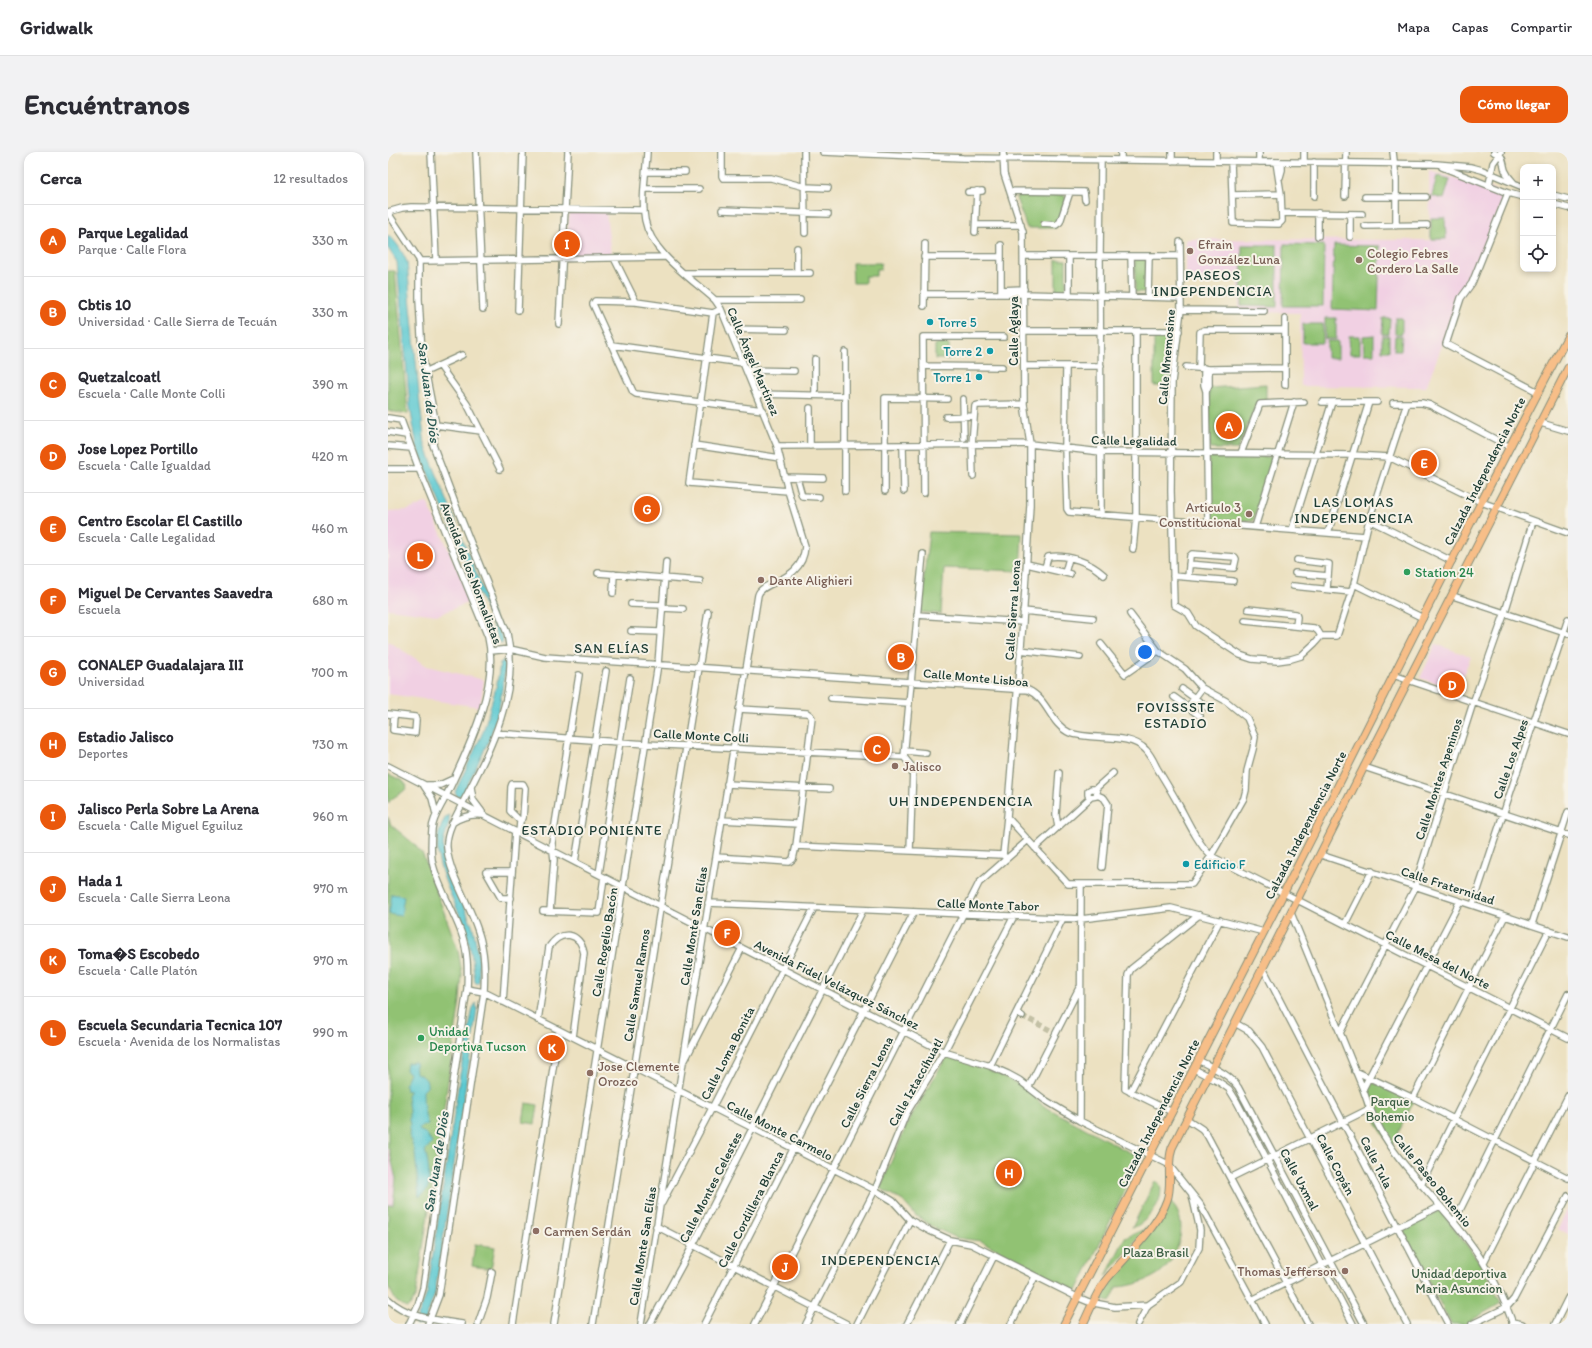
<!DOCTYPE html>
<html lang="es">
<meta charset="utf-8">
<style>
:root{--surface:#fff;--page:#f2f2f3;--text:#2b2b33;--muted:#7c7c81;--line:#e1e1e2;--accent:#ea580c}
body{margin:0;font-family:Itim,sans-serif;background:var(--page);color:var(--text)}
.controls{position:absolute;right:12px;top:12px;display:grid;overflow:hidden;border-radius:8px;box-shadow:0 2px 6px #0003}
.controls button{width:36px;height:36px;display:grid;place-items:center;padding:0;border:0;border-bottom:1px solid var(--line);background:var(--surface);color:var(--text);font:20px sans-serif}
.you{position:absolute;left:757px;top:500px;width:14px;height:14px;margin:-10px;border:3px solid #fff;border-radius:50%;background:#1a73e8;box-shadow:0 0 0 6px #1a73e833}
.badge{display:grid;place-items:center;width:26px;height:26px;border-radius:50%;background:var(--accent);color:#fff;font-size:13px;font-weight:700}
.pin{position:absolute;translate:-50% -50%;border:2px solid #fff;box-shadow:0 1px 4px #0006}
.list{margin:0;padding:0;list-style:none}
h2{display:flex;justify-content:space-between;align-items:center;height:52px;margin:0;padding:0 16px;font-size:17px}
h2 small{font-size:13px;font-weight:400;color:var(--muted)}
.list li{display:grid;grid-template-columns:26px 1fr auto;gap:12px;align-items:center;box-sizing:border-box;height:72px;padding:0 16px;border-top:1px solid var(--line)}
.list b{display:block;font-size:15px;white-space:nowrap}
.list p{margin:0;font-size:13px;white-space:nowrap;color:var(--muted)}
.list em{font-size:13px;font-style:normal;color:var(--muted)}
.icon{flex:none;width:22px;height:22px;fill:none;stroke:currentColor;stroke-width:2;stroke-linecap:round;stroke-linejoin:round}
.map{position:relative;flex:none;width:1180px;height:1172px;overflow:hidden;border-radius:12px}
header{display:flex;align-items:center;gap:24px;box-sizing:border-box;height:56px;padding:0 20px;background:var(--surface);border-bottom:1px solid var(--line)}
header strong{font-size:19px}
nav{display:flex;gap:22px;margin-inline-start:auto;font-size:14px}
.intro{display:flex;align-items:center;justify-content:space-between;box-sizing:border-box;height:96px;padding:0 24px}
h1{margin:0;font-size:28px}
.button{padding:10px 18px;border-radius:12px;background:var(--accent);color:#fff;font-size:14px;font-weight:700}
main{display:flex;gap:24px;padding:0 24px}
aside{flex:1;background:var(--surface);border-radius:12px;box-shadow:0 2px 6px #0003}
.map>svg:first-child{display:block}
.built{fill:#f1d0e3}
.green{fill:#91c273;stroke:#588054}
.water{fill:#5cc9d1;stroke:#3e8382}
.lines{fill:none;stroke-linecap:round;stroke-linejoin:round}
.minor-tunnel{stroke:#c3c0a5;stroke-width:5.5;stroke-dasharray:5.5 3;stroke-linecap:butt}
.minor-casing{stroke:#868f7a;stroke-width:8}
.major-casing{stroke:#868f7a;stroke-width:9}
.minor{stroke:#fff;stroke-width:5.5}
.major{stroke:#f7be88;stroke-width:7}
.education-dot{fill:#8d6e63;stroke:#f7f3e8;stroke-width:1.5}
.culture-dot{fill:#0f9aa8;stroke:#f7f3e8;stroke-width:1.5}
.leisure-dot{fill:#2e9e5b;stroke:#f7f3e8;stroke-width:1.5}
.labels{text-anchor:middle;stroke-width:4;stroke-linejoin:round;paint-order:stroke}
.education-label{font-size:13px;fill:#785e54;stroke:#f7f3e8;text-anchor:start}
.culture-label{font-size:13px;fill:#0d838f;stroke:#f7f3e8;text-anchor:start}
.street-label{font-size:13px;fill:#1f3d34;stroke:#f7f3e8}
.leisure-label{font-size:13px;fill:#27864d;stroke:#f7f3e8;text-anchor:start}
.park-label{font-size:13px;fill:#3c5e44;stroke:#f7f3e8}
.neighbourhood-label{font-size:14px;letter-spacing:1px;fill:#1f3d34;stroke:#f7f3e8}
.water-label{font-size:14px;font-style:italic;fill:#2b5953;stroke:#f7f3e8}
</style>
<header>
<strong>Gridwalk</strong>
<nav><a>Mapa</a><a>Capas</a><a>Compartir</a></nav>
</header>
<div class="intro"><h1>Encuéntranos</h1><a class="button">Cómo llegar</a></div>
<main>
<aside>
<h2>Cerca<small>12 resultados</small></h2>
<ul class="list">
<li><span class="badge">A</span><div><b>Parque Legalidad</b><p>Parque · Calle Flora</p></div><em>330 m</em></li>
<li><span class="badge">B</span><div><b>Cbtis 10</b><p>Universidad · Calle Sierra de Tecuán</p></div><em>330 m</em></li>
<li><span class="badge">C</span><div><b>Quetzalcoatl</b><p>Escuela · Calle Monte Colli</p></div><em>390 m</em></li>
<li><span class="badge">D</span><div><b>Jose Lopez Portillo</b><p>Escuela · Calle Igualdad</p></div><em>420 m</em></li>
<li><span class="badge">E</span><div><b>Centro Escolar El Castillo</b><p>Escuela · Calle Legalidad</p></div><em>460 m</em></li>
<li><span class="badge">F</span><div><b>Miguel De Cervantes Saavedra</b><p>Escuela</p></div><em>680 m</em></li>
<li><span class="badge">G</span><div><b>CONALEP Guadalajara III</b><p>Universidad</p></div><em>700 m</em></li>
<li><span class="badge">H</span><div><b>Estadio Jalisco</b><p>Deportes</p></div><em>730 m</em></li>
<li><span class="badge">I</span><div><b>Jalisco Perla Sobre La Arena</b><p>Escuela · Calle Miguel Eguiluz</p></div><em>960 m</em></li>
<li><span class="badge">J</span><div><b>Hada 1</b><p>Escuela · Calle Sierra Leona</p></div><em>970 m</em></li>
<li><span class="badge">K</span><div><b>Toma�S Escobedo</b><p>Escuela · Calle Platón</p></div><em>970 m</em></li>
<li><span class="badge">L</span><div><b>Escuela Secundaria Tecnica 107</b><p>Escuela · Avenida de los Normalistas</p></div><em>990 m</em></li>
</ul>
</aside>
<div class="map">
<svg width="1180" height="1172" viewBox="0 0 1180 1172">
<rect width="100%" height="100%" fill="#f7f3e8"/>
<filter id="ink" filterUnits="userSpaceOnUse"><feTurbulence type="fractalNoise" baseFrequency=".025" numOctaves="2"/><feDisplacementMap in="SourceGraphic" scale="8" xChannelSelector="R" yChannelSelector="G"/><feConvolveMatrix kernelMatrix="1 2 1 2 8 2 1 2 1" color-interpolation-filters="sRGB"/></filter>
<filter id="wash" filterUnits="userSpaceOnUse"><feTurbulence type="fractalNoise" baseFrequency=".012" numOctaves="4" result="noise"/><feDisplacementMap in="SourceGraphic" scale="16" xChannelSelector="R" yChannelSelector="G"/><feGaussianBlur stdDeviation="0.9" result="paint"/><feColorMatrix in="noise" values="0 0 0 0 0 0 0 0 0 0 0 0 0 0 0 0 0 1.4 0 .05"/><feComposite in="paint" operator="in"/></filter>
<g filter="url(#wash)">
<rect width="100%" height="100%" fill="#ece1c1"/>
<path class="built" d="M1041 19 1100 35 1117 43 1083 130 1072 147 1038 235 913 234 912 161 851 160V128H798V87L1042 88Z
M181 60H218L223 102 179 103Z
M39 350 84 449 50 463 0 457V359L20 358Z
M0 489 39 514 96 528 92 555 0 542Z
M1048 492 1083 505 1078 516 1071 538 1032 526Z
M0 997H1L8 1027 5 1053H0Z
M1179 1058 1180 1059V1082L1170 1077Z"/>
<path class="green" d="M1049 24 1062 27 1056 47 1044 44Z
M630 43H676L678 47 668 76H639L628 46Z
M1043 66H1057L1058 87H1043Z
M896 92 936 93 935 154H895Z
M854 93H889V155L853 154Z
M946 93 992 94 990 159 944 157Z
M747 107H758V140H747Z
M668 108H678V139H668Z
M464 111H493V117H488V124H477V131H465Z
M0 119H7L20 262 0 259Z
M937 166H948V187H937Z
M995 166H1002L1001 182H994Z
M1007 166H1014V182H1007Z
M915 172H935V191H915Z
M788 182 782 234H766V183Z
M986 183V202H976L975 184Z
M961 184H972V202H962Z
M994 184H1001V199H994Z
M1007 184H1014L1013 199H1006Z
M939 189H950V206H939Z
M547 192H561V207H547Z
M878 232V250H869L850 297H822L821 236Z
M821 303 885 305 865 369 823 368Z
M541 380 634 382 632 419 556 416 553 462 532 460Z
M0 622 15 629 19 634C17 642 4 643 0 652Z
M0 665 3 673 26 692 35 703 70 798 74 822 72 849 28 1143 22 1154 18 1156 8 1149 0 1134V1053H5L8 1027 1 997H0Z
M559 904C592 915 631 925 654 953L752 1006 689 1139 593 1089 569 1086 547 1076 527 1063 515 1049 492 1036 520 970Z
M984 930 1026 949 1003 995 989 972 977 937Z
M138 951 150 953 147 972 135 970Z
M767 1029 771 1031C779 1047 759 1071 744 1076Z
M781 1049C804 1067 790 1108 770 1122 757 1130 744 1134 729 1135L722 1150 713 1147 728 1123 773 1067Z
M1052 1058 1093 1112 1113 1151 1077 1172H1063L1014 1077Z
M759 1076 718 1124 737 1086Z
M87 1092 107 1095 103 1117 84 1114Z"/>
<path class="water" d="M0 83C9 90 14 99 19 110L32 253 37 293 115 488 114 492 111 489 29 295 22 255 9 110 0 96Z
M115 508 118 513 111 556 102 586 75 642 69 645 67 640 95 580 109 532 112 512Z
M61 663C63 678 52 684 56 703L85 776 91 806V830L89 832 87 830C85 813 83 796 78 779 68 749 39 706 53 675 55 670 56 666 61 663Z
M4 742 16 744 13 764 1 762Z
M88 851 89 857 47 1142 36 1172H27L39 1141 72 922 85 856Z
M27 910 28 921C35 924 40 927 39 935L35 939C35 951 36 962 40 973L32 975 31 978 37 981 44 991 37 999C40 1007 43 1030 39 1038 37 1040 33 1043 31 1045L27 1000 21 983 22 971 21 969V959L19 943 21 940V938L18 939 17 932 22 921 18 918 19 911Z"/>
</g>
<g filter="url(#ink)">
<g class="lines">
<path class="minor-tunnel" d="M634 864 664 879"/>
<g class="minor-casing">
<path id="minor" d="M43 0 48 108
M88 0 95 157
M334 0V24L335 26H383L417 35 440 36
M416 0 417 81
M435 0 575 6 1048 12 1083 15 1094 18 1135 35
M615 0 616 22 635 80 636 252 642 292V353L635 470 619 665 615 703 618 706
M733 0V8
M1005 0 1008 26V74
M1106 0C1117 5 1114 8 1117 18 1119 23 1122 27 1126 31
M784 9V0
M828 9V0
M843 9 845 71 891 72 894 69 893 42 888 10
M871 10V0
M916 10V0
M1054 15 1120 41 1135 45
M258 20H297
M892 25 894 18V10
M1101 33 1105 11 1113 0
M257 37H311
M622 39 696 40 697 48
M580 40 594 39
M1120 41 1084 131 1073 146 1058 192 1150 240
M844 43 893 42
M1165 43 1180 47
M926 44V10
M957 44 958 0
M977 45H1038
M1165 52 1180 56
M334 58 440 62
M0 60 14 56 23 55 256 58
M0 61 32 109
M894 61 974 62
M930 61V84
M962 62V85
M656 72 668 73 672 70 682 40
M588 73H633
M977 74 1039 73
M587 80 589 39
M792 90 793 158 784 230 783 339 786 453 800 461 808 474 852 503 864 507 889 509 903 507 913 504 927 491 933 484H949L966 432 981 368 1019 251
M613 93V142
M409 96V121
M636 104H792
M743 104 744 145
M536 105H613
M226 106 248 150
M32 109 31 111V147L34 202 48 273 45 293 68 354 119 481C134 549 93 613 64 672 61 679 58 687 59 696 61 722 82 753 90 779 97 800 97 819 96 840L51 1143 40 1172
M32 109 277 105
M296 121H422
M613 138 636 137
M536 142H636L793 146
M681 144V104
M760 145 761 104
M327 148H412
M536 154 537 92
M333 157 325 161 248 150 207 149 205 152 245 240 248 242 375 258
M130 158 135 0
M793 158 876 159
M325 161 301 331 400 339
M897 167V233
M171 172 180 0
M341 177 398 178
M636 179H791
M224 193 355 211
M457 200V339
M52 214 79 252 112 317
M535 214 614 215
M636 214H713
M678 214 677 296 679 357 681 360 977 384
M798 215 821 217 897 216
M811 216 812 180 816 178H897
M816 216V233L818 239 820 371
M358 218 406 219
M37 220 74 203
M818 239 821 233V217
M369 242 457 244
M427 243V207
M575 247 576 286
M934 250H989
M1005 251H1034L1042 253 1122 295
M422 256V294
M558 265 585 264
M0 266 13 268 31 317 100 485C112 535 79 599 58 644 53 655 45 665 44 677 43 689 42 701 45 713 51 736 65 758 73 780 80 799 80 817 79 837L35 1136 30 1153 21 1172
M1153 271 1180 279
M48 273 93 279
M0 280 18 283
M306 293 392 306
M0 294 23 296
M389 294 642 292 713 300 965 303 1001 305 1093 350 1180 381
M515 294 516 339
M853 301 872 252 916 250
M0 317H31
M585 324 584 292 587 254 590 253 636 252
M396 325 435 326
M409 326 414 344 431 345
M497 339V246L559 247
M536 341 535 185H616
M713 363 712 104 713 8
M981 368 1064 409
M867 375 906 250
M904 378 944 250
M940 381 981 250
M745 397 748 365V179
M909 408 941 412 939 437
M639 412 682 422
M657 416 660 405C680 402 702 410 716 423
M210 421 312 429
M677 421 681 406
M907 421 940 424
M785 424 845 429
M800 425 802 404 804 402 847 405 848 407 846 416 801 412
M966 432 1035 466
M905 434 963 440
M225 441 226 422
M1065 444 1180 482
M243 452 275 453
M274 456 295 457
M860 457 908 462 909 465 908 474
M635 459 705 466
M529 463 635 470
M857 469 926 476 930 479 933 484
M243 479 272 480
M713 492 737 522 770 499
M632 498 692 505
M103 499 122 497 157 505 640 538C660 547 662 572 682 581 704 589 742 580 758 598 763 603 766 610 769 616 777 629 785 642 792 655 801 672 810 691 823 704L1180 886
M1005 523 1180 582
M794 537 820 556
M786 545 812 564
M443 546 521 551
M800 555 814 536
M0 562 27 565 28 568 27 581 5 578 6 563
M108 581 258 592 516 605
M517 599 538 601
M0 614 556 900 602 914 620 922 631 928 657 948 692 969 780 1012 812 1052 877 1172
M976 615 1180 683
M339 632 441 637
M39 633H52L65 627
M36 634 44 646 48 662
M83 635 85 648 94 660
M707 637 725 621
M709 643 716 646 720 652 714 715
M619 665 680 732H804L823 704 856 646 858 638 859 619 865 597 867 585 859 566 838 549 814 536 797 517 770 499 742 462
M333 668 410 672
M64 671C73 665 82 662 93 663
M670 675 668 663 671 621
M131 682 132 669 135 666 137 636 135 632H124L123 635 122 659 132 669
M408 694 615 703
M647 696 703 645 708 644 709 640 707 637H703L700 639V643L703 645
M522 698 525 616 516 605 535 402
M933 703 1180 785
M328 705 401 710 405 707 408 694 424 566 422 563 419 561 351 557
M187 710 218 519
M211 722 242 526
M123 746H113L98 720H124
M320 751 693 767 783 756 876 780
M1085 753 1180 467
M155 759 211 761 216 725
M162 759 166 708 164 691 191 523
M903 761 975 937C993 996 1028 1024 1065 1069 1091 1100 1112 1134 1125 1172
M957 772 984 719
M1144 772 1180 660
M875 816 1060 1172
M79 837 96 840 487 1038 505 1049 522 1068 542 1079 562 1088 583 1092 689 1145 701 1150 727 1155 760 1153 793 1130 811 1096 812 1078 804 1043
M115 850 127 679
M628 861 634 864
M150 868 161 795C173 777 192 780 196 801L185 885
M847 871 861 879 874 895 1019 1172
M952 881 1028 734 1030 724 1085 551 1117 460 1145 369
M297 908 354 796
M810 908C825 916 840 921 850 935L976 1172
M602 914 675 766
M806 917 831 930 841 937 849 950 965 1172
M967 919 1025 946 1180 1026
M640 936 691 836
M975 937 1072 749
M742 940 832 768
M1025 946 1117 764
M784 960 737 937 740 823 743 817 811 763
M799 967 814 977 819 983 920 1172
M692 969 693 732
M842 1026 981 957
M1033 1033 1161 778
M274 1051 324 956 426 756
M1066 1070 1180 842
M268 1074 459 1172
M1096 1110 1180 944
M0 1147C20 1166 48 1168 74 1172
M864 1148 1052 1054
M1124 1170 1134 1172
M90 1172 99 1146 104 1120
M125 1172 171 878
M166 1172 270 512 278 410
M205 1172 320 460
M253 1172 370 443C374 428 415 431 417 394L400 339 389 294 333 157 327 148C304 127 263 101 257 68 253 46 258 22 259 0
M262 1172 305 1093 475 758
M316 1172 526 760
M367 1172 591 731 640 688
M418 1172 487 1038 518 962 556 900 626 764
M469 1172 522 1068
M519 1172 562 1088
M572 1172 606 1104
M623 1172 647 1125
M750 1172 760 1153
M1084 1172 1119 1155 1126 1147 1180 1044
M1167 1172 1180 1146"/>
</g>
<g class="major-casing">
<path id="major" d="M676 1172C753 1019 831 868 909 715 999 538 1086 359 1180 184
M695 1172C702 1158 708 1141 718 1128 736 1106 770 1075 779 1048 785 1031 778 1014 784 996L976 615 1180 216"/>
</g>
<use href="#minor" class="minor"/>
<use href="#major" class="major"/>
</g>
</g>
<g class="education-dot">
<circle cx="802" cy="99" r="4"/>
<circle cx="971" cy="108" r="4"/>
<circle cx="861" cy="362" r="4"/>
<circle cx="373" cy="428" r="4"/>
<circle cx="507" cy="614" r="4"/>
<circle cx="202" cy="921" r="4"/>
<circle cx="148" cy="1079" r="4"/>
<circle cx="957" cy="1119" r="4"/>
</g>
<g class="culture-dot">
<circle cx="542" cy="170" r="4"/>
<circle cx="602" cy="199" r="4"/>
<circle cx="591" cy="225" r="4"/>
<circle cx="798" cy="712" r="4"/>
</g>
<g class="leisure-dot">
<circle cx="1019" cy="420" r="4"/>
<circle cx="33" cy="886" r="4"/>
</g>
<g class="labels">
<g class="education-label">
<text x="810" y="97">Efrain<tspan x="810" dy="15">González Luna</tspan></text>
<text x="979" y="106">Colegio Febres<tspan x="979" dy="15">Cordero La Salle</tspan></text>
<text x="853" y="360" text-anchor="end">Articulo 3<tspan x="853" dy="15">Constitucional</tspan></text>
<text x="381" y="433">Dante Alighieri</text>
<text x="515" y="619">Jalisco</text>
<text x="210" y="919">Jose Clemente<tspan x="210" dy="15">Orozco</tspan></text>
<text x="156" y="1084">Carmen Serdán</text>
<text x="949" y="1124" text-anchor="end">Thomas Jefferson</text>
</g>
<g class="culture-label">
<text x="550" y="175">Torre 5</text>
<text x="594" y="204" text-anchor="end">Torre 2</text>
<text x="583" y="230" text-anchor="end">Torre 1</text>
<text x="806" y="717">Edificio F</text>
</g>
<g class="street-label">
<text transform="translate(625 179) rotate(-90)" y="5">Calle Aglaya</text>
<text transform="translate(778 205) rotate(-85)" y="5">Calle Mnemosine</text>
<text transform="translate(366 209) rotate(67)" y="5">Calle Ángel Martínez</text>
<text transform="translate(746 288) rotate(1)" y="5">Calle Legalidad</text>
<text transform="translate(1096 319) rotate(-63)" y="5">Calzada Independencia Norte</text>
<text transform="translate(84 421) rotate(69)" y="5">Avenida de los Normalistas</text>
<text transform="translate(624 458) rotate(-86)" y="5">Calle Sierra Leona</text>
<text transform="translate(588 525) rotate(5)" y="5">Calle Monte Lisboa</text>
<text transform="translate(313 583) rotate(3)" y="5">Calle Monte Colli</text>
<text transform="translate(1122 607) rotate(-71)" y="5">Calle Los Alpes</text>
<text transform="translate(1050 627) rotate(-72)" y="5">Calle Montes Apeninos</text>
<text transform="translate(917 673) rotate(-63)" y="5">Calzada Independencia Norte</text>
<text transform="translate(1060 733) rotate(18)" y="5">Calle Fraternidad</text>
<text transform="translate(600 752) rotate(2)" y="5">Calle Monte Tabor</text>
<text transform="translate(305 774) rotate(-81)" y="5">Calle Monte San Elías</text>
<text transform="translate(216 790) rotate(-81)" y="5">Calle Rogelio Bacón</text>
<text transform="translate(1050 807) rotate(27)" y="5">Calle Mesa del Norte</text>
<text transform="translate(449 832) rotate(27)" y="5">Avenida Fidel Velázquez Sánchez</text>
<text transform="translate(248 833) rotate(-81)" y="5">Calle Samuel Ramos</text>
<text transform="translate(339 901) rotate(-63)" y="5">Calle Loma Bonita</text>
<text transform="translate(478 930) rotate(-63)" y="5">Calle Sierra Leona</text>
<text transform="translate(527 930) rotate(-61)" y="5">Calle Iztaccíhuatl</text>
<text transform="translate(770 961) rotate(-63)" y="5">Calzada Independencia Norte</text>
<text transform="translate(392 978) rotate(27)" y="5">Calle Monte Carmelo</text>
<text transform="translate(989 1010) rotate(63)" y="5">Calle Tula</text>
<text transform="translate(948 1012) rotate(62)" y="5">Calle Copán</text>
<text transform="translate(912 1027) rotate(62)" y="5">Calle Uxmal</text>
<text transform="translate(1045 1028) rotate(51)" y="5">Calle Paseo Bohemio</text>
<text transform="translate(322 1035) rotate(-63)" y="5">Calle Montes Celestes</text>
<text transform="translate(362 1057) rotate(-63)" y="5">Calle Cordillera Blanca</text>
<text transform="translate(254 1094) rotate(-81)" y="5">Calle Monte San Elías</text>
</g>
<g class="leisure-label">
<text x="1027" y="425">Station 24</text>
<text x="41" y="884">Unidad<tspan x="41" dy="15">Deportiva Tucson</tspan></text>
</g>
<g class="park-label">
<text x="1002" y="954">Parque<tspan x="1002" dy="15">Bohemio</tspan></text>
<text x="768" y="1105">Plaza Brasil</text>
<text x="1071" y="1126">Unidad deportiva<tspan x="1071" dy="15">Maria Asuncion</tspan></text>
</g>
<g class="neighbourhood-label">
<text x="825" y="128">PASEOS<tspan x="825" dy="16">INDEPENDENCIA</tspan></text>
<text x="966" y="355">LAS LOMAS<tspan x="966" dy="16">INDEPENDENCIA</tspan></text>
<text x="224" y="501">SAN ELÍAS</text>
<text x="788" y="560">FOVISSSTE<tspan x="788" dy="16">ESTADIO</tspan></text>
<text x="573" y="654">UH INDEPENDENCIA</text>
<text x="204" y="683">ESTADIO PONIENTE</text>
<text x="493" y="1113">INDEPENDENCIA</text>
</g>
<g class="water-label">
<text transform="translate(41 240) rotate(83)" y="5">San Juan de Diós</text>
<text transform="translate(48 1010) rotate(-81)" y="5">San Juan de Diós</text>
</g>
</g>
</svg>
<div class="controls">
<button>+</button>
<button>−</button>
<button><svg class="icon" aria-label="locate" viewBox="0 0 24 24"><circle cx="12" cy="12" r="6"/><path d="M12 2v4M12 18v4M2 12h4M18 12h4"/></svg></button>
</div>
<div class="you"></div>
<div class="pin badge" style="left:841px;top:274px">A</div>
<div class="pin badge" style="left:513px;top:505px">B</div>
<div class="pin badge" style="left:489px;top:597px">C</div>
<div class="pin badge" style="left:1064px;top:533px">D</div>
<div class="pin badge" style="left:1036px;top:311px">E</div>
<div class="pin badge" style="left:339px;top:781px">F</div>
<div class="pin badge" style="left:259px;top:357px">G</div>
<div class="pin badge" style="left:621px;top:1021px">H</div>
<div class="pin badge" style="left:179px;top:92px">I</div>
<div class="pin badge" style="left:397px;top:1115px">J</div>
<div class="pin badge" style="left:164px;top:896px">K</div>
<div class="pin badge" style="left:32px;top:404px">L</div>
</div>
</main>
